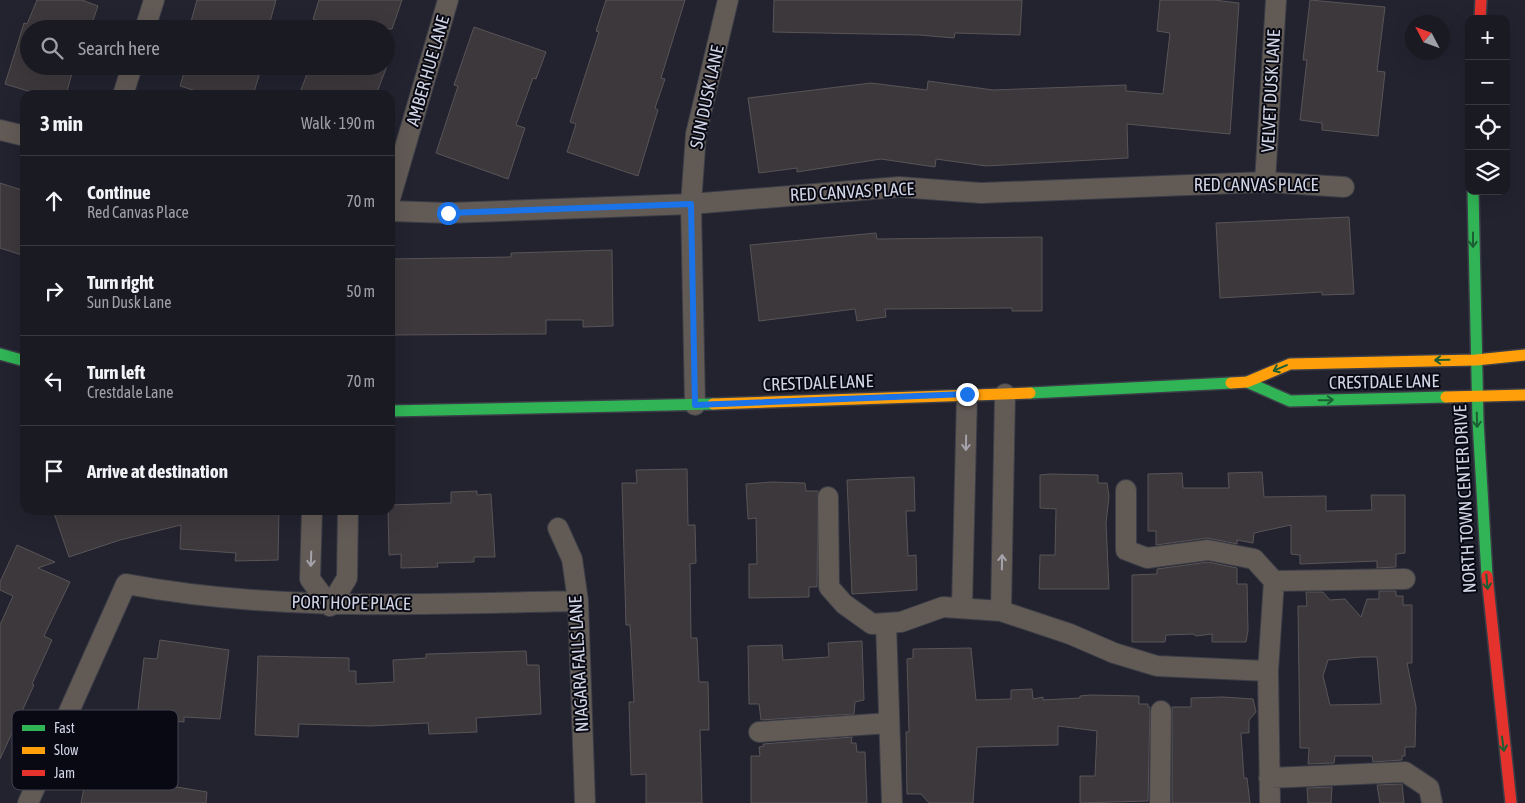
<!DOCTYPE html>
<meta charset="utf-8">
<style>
:root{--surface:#1a1a23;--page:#272730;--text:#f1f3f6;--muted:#9fa1a6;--line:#383841}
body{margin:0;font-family:"Asap Condensed",sans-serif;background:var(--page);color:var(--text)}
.controls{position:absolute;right:15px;top:15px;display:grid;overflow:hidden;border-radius:10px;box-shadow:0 5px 20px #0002}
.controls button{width:45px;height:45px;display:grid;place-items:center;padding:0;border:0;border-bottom:1px solid var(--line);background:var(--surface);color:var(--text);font:25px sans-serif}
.compass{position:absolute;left:1405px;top:15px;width:45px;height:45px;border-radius:50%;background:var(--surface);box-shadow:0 5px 20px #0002;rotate:311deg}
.stop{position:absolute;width:15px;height:15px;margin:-11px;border:4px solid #1a73e8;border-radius:50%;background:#fff}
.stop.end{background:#1a73e8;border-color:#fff;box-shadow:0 1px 5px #0008}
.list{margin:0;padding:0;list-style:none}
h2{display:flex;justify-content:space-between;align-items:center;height:65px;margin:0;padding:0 20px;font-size:21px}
h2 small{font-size:16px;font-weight:400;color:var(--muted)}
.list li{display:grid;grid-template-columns:32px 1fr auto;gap:15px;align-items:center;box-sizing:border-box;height:90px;padding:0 20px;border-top:1px solid var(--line)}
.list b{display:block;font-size:19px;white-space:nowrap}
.list p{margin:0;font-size:16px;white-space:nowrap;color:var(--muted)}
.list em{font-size:16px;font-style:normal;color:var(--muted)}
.icon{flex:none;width:28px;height:28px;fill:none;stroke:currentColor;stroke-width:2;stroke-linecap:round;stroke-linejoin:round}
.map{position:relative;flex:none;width:1525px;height:803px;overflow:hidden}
.search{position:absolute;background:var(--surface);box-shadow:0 5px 20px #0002;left:20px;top:20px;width:375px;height:55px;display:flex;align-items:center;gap:12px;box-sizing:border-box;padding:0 18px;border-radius:28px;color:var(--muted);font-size:19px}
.panel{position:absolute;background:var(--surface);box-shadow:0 5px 20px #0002;left:20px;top:90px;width:375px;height:425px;border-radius:15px}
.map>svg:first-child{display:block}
.building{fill:#3d383c;stroke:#595457;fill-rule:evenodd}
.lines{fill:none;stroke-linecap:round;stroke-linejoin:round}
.street-casing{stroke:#3b3d47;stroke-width:22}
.fast-casing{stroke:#3b3d47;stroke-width:14}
.slow-casing{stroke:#3b3d47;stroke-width:14}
.jam-casing{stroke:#3b3d47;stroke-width:14}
.street{stroke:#625a55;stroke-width:20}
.fast{stroke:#30b455;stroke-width:11}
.slow{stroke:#ff9f0a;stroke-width:11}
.jam{stroke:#e5322d;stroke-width:11}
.oneway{stroke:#1c5e34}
.oneway2{stroke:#a5a3ab}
.route{stroke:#1a73e8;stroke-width:6}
.labels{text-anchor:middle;stroke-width:4;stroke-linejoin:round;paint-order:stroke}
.street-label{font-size:18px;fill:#d1d4e4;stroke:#080913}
.key{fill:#080913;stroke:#444652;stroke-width:1}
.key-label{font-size:14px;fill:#d1d4e4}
</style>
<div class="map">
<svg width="1525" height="803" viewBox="0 0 1525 803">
<rect width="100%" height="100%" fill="#22232f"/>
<path class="building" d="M37 0H82L98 6 90 29H29V66H74L66 95H41L5 84 24 23 27 24Z
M197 0H276L268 29H203L190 25Z
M319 0H402L392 29H345L313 19Z
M606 0H685L661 78 665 79 655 108 658 110 638 176 567 152 576 124 570 122 599 32 596 31Z
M774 0H1022L1020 35 955 33 954 38 919 35 773 32Z
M1160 0H1214L1239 3 1230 134 1127 124 1128 158 986 166 936 159 935 167 881 159 797 172V168L759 173 748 98 871 83 927 90 928 81 993 90 1126 85V91L1163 94 1170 33 1157 31Z
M1310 0 1385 7 1377 71 1385 72 1378 136 1322 130V123L1300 120 1307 60H1303Z
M474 27 546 52 536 79 533 78 516 125 525 128 508 179 436 153 458 86 454 85Z
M186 66H262L253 95H209L180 86Z
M310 66H387L376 95H299Z
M0 183 25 191V256L0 248Z
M1349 217 1354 294 1322 295V292L1220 298 1216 223Z
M876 233 877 239 1042 237V311H1012V308L885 309 886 317 857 321 855 309 759 321 750 245Z
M612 250 613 326 583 327V320H546V334L390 335V259L511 257V253Z
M687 469 688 525H695L696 563 690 564 691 638H697L699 682H708L709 730H700L702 803H646V774L631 775 629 702H634L630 625H626L622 483H637L636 470Z
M1262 472 1264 497 1326 496V511L1372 510 1371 495H1405V553L1396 554V567L1377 568V561L1300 564V555L1291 554V525L1254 533 1253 543 1237 540V544L1207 538 1156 545V531H1148V474L1182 473 1183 488H1229L1228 473Z
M1050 474 1098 475V483H1107L1109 496 1106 523 1109 589H1039L1040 555H1055L1056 509 1040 508V475Z
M914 477 915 511H906L908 556 916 555 917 590 852 594 847 480Z
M772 482 805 483 806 491H818L817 587H809V597L749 598V564H757L756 518 748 519 746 484Z
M477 491V495L491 494 495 557H474V562L437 563 438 567 401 568V554L389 555 388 510H390V505L451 503V492Z
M53 510H279L278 560 235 561 236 553 180 549 181 525 120 540 69 557Z
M17 545 55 562 38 568 70 582 44 636 52 640 32 684 34 685 0 759V625L13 596 0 590V582Z
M1208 562 1237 568V584H1247L1248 631 1246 642H1212V634L1196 636 1193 634 1166 635 1165 642H1132V575L1157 574V569Z
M1379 591H1396V596H1403V605H1412V663H1407L1416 707 1415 747H1405V756H1402V760L1373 762 1372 756H1335L1334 763 1308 764 1309 748H1300L1298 606H1307L1306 592H1323L1330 600 1345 599 1361 617 1367 599H1379ZM1361 657H1377L1381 704 1330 705 1323 676 1328 660Z
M160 640 229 650 220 719 184 717V722L137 717 144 658 157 659Z
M862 641 864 700 855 702 854 714 761 720 759 704H749L748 646 782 645 783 660 829 657 828 643Z
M971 648 976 700 1011 699V690L1032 689 1033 699 1043 697V700L1080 698V696L1091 695 1139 696V704H1148V707H1150L1148 801 1080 803V776H1095L1097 731 1058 726V745L977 747 973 803H929L921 794H907L906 732H909L907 659 913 658V649Z
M526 651 527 665H539L541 714 476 718 477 732 429 734 428 723 370 726 299 724 298 737 255 735 258 656 349 658V671H356V684L394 682 393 660 426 658V654Z
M1223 697 1253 699 1256 712 1249 720V733H1241L1244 778H1247L1250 803H1172V707H1191V698Z
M852 737 851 743H856L857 752H865L867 803H751V756H760L759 747 764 746 763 744Z
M140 781 207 792 206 803H81L85 782 139 790Z
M1402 784 1404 803H1380L1377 785Z
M1332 787 1331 803H1308L1307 788Z"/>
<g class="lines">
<g class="street-casing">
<path id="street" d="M145 29 154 0
M123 95 132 66
M0 130 25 136
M1265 182 1276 0
M390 199 448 0
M390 211 448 213 691 204 899 187 981 193 1265 182 1344 187
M695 405 691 204 696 134 728 0
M1126 490V550L1147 558 1208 550 1254 559 1274 581 1268 671 1270 803
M828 497 829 587 844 604 872 624 901 622 943 607 1001 611 1070 634 1114 653 1157 666 1268 671
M312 510 310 579 330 606 347 578 348 510
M558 528 572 559 578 601 585 803
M1274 581 1405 579
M962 607 967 394
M1001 611 1005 394
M886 623 892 803
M759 732 889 723
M1269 778 1405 772 1429 788 1432 803
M28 803 126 584C276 612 425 604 578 601
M1160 803 1161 711"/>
</g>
<g class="fast-casing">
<path id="fast" d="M1473 191 1478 421 1487 576
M0 354 25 361
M1247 382 1290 401 1446 397
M1030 393 1231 383
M390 411 713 404"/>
</g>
<g class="slow-casing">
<path id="slow" d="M1231 383 1247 382 1290 364 1476 360 1525 355
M1446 397 1525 395
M713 404 1030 393"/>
</g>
<g class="jam-casing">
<path id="jam" d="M1480 19 1481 0
M1487 576 1511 803"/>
</g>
<use href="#street" class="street"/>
<use href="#fast" class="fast"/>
<use href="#slow" class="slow"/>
<use href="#jam" class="jam"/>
</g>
<defs><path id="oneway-shaft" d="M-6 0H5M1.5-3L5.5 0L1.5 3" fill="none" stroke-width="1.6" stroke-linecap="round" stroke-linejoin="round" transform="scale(1.25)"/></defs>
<g class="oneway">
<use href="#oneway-shaft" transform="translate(1473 240) rotate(90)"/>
<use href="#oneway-shaft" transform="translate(1442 360) rotate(179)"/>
<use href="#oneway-shaft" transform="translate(1280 368) rotate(157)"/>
<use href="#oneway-shaft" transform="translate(1326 400) rotate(-1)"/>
<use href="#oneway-shaft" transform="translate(1477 420) rotate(88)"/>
<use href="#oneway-shaft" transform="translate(1487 582) rotate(85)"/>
<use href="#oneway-shaft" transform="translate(1503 744) rotate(82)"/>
</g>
<g class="oneway2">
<use href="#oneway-shaft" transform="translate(966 443) rotate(91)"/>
<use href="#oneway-shaft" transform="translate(311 559) rotate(92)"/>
<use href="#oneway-shaft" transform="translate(1002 562) rotate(-89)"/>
</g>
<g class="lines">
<path class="route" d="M448 213 691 204 695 405 967 394"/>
</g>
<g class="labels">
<g class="street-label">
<text transform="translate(428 71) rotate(-74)" y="6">AMBER HUE LANE</text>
<text transform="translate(1271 91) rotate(-87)" y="6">VELVET DUSK LANE</text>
<text transform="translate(707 97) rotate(-78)" y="6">SUN DUSK LANE</text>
<text x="1256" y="191">RED CANVAS PLACE</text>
<text transform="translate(852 192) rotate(-3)" y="6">RED CANVAS PLACE</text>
<text transform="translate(1384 382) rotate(-1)" y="6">CRESTDALE LANE</text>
<text transform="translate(818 383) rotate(-2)" y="6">CRESTDALE LANE</text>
<text transform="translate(1465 499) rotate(-93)" y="6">NORTH TOWN CENTER DRIVE</text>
<text transform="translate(351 603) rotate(1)" y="6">PORT HOPE PLACE</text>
<text transform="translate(579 664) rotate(-93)" y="6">NIAGARA FALLS LANE</text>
</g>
</g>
<rect x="12" y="710" width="166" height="80" rx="8" class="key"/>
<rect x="22" y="725" width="23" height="6" fill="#30b455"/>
<rect x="22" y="747" width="23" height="7" fill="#ff9f0a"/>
<rect x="22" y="770" width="23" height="6" fill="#e5322d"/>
<g class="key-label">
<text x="54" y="733">Fast</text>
<text x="54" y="755">Slow</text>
<text x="54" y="778">Jam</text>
</g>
</svg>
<div class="controls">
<button>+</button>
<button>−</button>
<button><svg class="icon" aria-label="locate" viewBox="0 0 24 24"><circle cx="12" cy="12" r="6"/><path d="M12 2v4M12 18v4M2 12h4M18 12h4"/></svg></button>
<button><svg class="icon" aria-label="layers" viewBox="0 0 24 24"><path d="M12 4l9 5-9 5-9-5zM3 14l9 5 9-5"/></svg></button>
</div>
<svg class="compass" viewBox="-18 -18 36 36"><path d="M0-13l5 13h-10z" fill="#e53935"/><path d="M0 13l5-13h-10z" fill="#9fa1a6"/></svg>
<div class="stop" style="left:448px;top:213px"></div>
<div class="stop end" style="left:967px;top:394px"></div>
<div class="search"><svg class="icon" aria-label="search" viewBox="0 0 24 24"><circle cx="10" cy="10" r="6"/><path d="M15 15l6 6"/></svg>Search here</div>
<section class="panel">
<h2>3 min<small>Walk · 190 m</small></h2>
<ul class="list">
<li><svg class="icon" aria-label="ahead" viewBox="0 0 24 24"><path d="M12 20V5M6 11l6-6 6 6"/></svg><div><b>Continue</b><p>Red Canvas Place</p></div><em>70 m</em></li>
<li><svg class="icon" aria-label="right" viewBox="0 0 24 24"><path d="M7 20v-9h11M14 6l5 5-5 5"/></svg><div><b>Turn right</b><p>Sun Dusk Lane</p></div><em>50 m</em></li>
<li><svg class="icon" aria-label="left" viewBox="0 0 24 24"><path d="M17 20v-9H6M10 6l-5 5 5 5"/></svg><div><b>Turn left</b><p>Crestdale Lane</p></div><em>70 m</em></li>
<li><svg class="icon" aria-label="arrive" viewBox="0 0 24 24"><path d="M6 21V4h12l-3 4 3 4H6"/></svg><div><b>Arrive at destination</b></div></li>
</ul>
</section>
</div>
